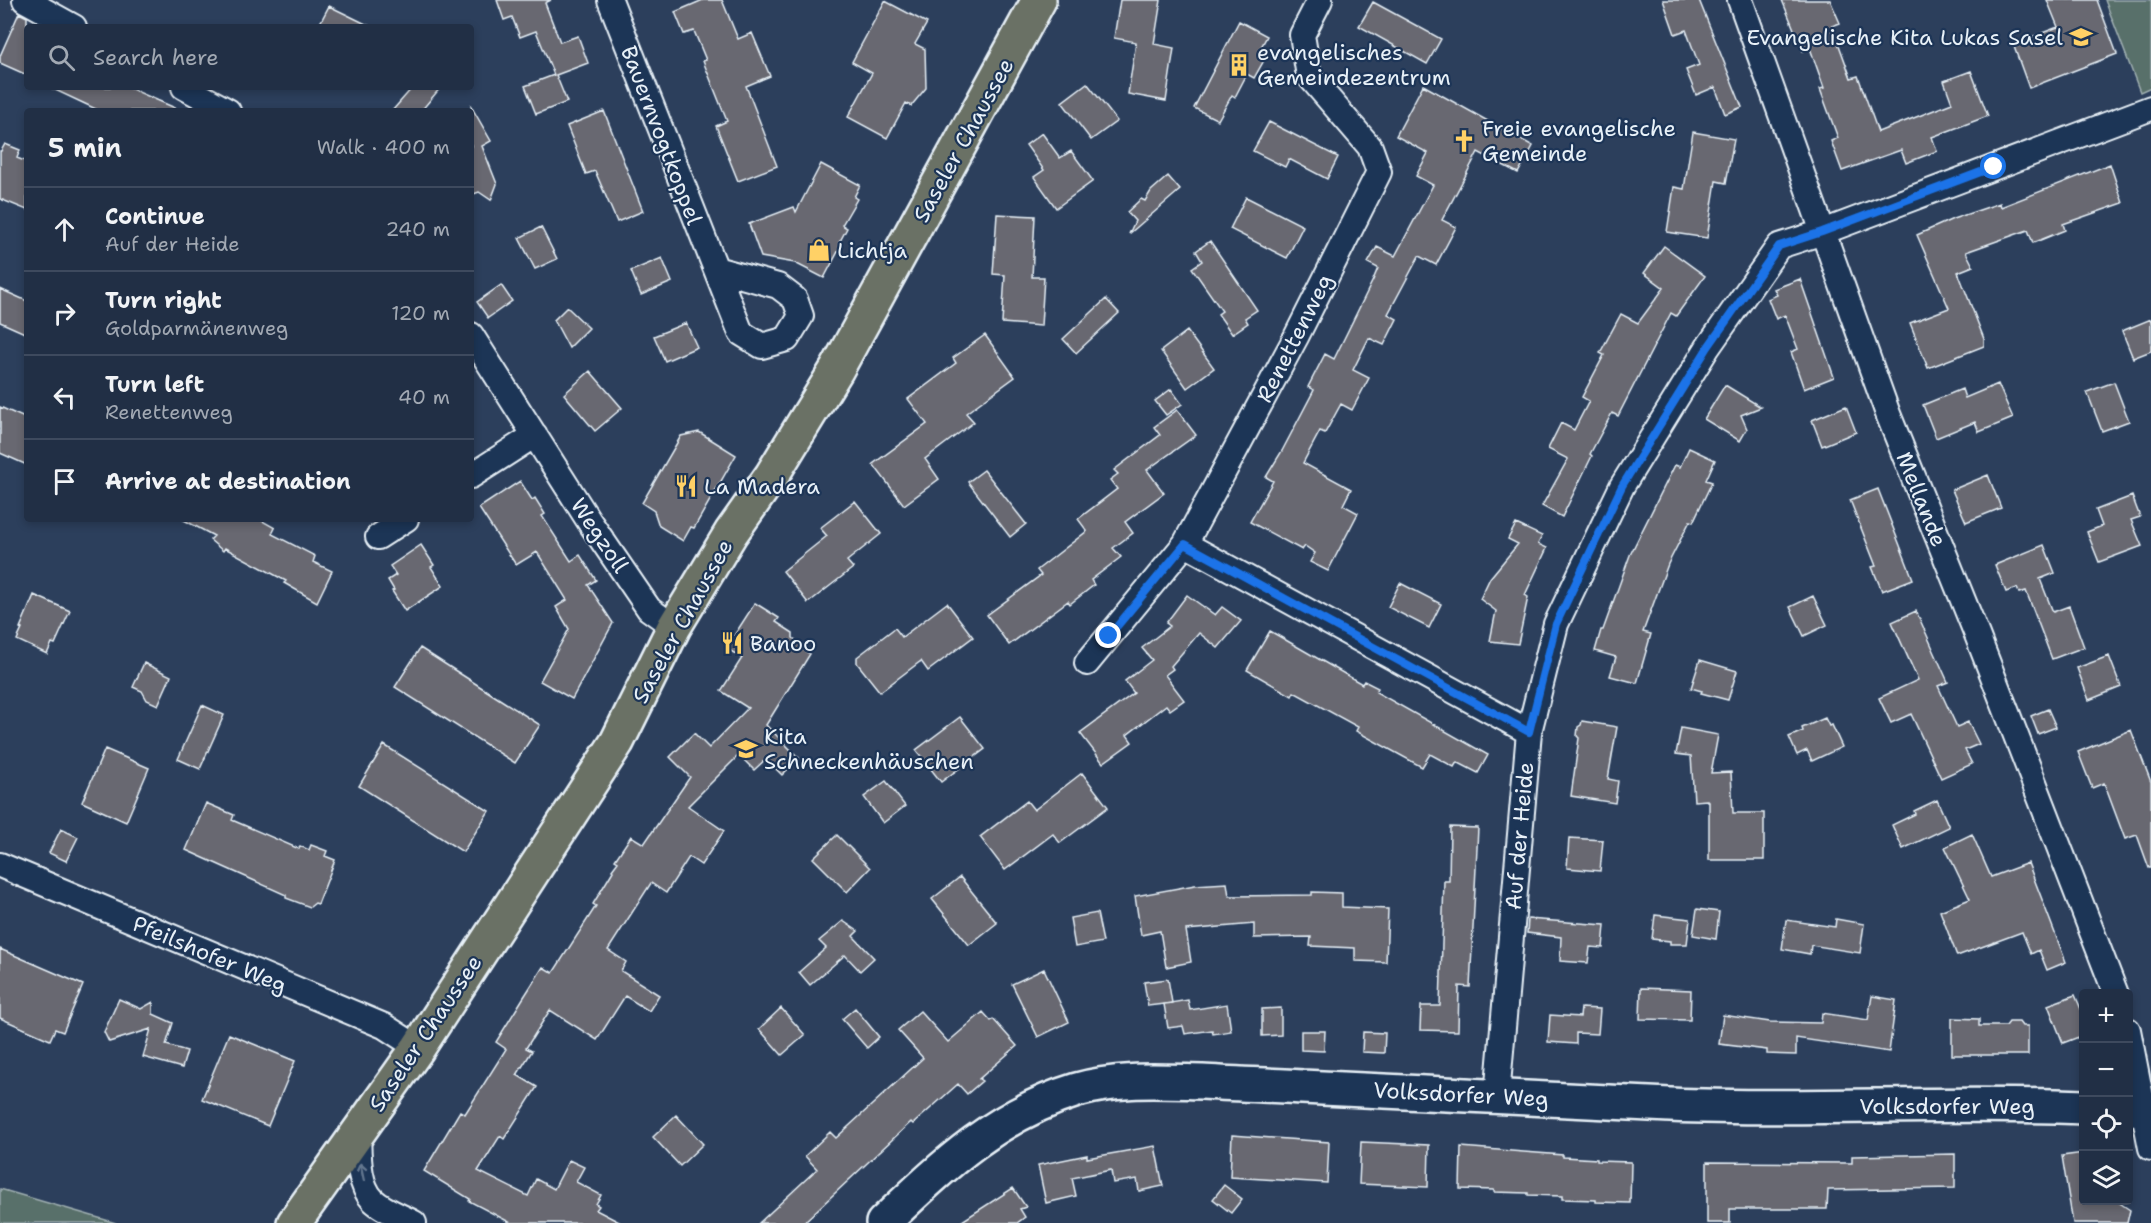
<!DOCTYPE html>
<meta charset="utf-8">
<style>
:root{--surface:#212f45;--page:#2d3b50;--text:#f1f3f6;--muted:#a2a9b3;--line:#3e4a5e}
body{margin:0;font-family:"Shantell Sans",sans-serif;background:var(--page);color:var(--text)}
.controls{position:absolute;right:18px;bottom:18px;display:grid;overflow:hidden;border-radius:6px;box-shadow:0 3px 9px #0003}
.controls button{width:54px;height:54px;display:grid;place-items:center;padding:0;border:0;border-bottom:2px solid var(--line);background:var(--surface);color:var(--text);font:30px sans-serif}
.stop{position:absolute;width:18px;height:18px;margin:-14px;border:4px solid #1a73e8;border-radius:50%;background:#fff}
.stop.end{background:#1a73e8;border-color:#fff;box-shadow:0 2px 6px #0008}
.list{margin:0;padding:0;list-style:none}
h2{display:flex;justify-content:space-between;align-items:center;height:78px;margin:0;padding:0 24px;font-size:26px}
h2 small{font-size:20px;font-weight:400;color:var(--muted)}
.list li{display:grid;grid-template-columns:39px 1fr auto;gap:18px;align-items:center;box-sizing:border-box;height:84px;padding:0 24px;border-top:2px solid var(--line)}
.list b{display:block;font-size:22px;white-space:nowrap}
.list p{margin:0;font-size:20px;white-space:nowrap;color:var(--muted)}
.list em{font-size:20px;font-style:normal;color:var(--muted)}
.icon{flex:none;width:33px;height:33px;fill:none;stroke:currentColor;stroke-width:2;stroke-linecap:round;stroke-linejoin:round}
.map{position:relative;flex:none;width:2151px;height:1223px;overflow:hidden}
.search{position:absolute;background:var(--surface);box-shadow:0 3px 9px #0003;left:24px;top:24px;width:450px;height:66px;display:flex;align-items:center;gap:15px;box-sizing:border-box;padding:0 21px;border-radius:6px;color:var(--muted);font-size:22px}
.panel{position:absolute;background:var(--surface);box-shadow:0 3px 9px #0003;left:24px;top:108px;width:450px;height:414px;border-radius:6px}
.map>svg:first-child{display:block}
.green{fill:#596f6b;stroke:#a0b0b2;stroke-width:1.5}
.building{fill:#686871;stroke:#e8f1f8;stroke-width:1.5}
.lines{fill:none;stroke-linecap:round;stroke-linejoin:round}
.street-casing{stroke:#e8f1f8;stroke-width:28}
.secondary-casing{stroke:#e8f1f8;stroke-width:38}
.primary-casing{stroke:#e8f1f8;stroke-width:38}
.street{stroke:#1d3557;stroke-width:24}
.secondary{stroke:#1d3557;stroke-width:33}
.primary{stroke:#6b7165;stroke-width:33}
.oneway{stroke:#64778f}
.route{stroke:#1a73e8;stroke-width:8}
.labels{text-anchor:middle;stroke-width:4.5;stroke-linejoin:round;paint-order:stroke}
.poi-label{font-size:22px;fill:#e8f1f8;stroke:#1d3557;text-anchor:start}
.street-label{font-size:22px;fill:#e8f1f8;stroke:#1d3557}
</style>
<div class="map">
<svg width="2151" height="1223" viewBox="0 0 2151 1223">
<rect width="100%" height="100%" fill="#2c3f5c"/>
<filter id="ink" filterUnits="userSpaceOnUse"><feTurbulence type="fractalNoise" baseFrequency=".0167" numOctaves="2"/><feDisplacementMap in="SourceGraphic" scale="12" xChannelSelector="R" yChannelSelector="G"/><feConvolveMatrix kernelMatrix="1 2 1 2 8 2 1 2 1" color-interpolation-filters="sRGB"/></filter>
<g filter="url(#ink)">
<path class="green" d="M2105 0H2151V87L2140 92Z
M0 1189 116 1223H0Z"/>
<path class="building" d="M497 0H551L545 3 560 42 578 36 588 63 556 75 567 102 536 114 525 86 554 75 536 31 520 37 512 17 504 20Z
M703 0H722L738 39 752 33 770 76 746 86 777 166 738 181 716 126 727 121 703 61 706 60 694 31 684 34 675 12Z
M1120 0H1161L1154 44 1174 48 1166 101 1128 94 1136 42 1114 38Z
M1663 0H1699L1742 107 1725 114 1715 87 1696 95 1686 70 1699 65 1686 30 1675 34Z
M1782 0H1830L1840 23 1832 26 1851 78 1858 76 1878 132 1952 103 1944 81 1971 71 1988 116 1932 137 1937 151 1906 163 1901 150 1842 171 1831 141 1838 138 1820 89 1824 88 1810 48 1803 51Z
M2047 0H2097L2117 54 2029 88 2013 44 2058 27Z
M885 1 927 23 915 44 925 49 926 88 911 106 906 103 887 138 848 117 872 73 852 62Z
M1373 2 1441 39 1427 64 1359 26Z
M329 6 372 27H318Z
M19 13 27 17V75L0 63V56Z
M1239 21 1267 36 1259 51 1267 55 1254 78 1247 74 1235 97 1232 95 1218 120 1194 108Z
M1087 83 1117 121 1091 140 1062 102Z
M1423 85 1533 146 1518 173 1478 152 1442 220 1456 227 1436 265 1419 256 1388 314 1397 319 1384 345 1369 338 1353 370 1369 378 1352 410 1341 404 1325 433 1320 431 1303 463 1351 489 1343 505 1358 513 1328 571 1310 562 1315 553 1305 546 1302 550 1250 522 1273 481 1266 477 1282 451 1314 390 1308 387 1325 354 1334 359 1373 280 1378 268 1368 263 1377 247 1395 256 1433 185 1416 176 1428 153 1396 136Z
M49 87H127L182 111H100Z
M413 87H441L421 111H392Z
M471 106 491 141 482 146 497 184 491 200 479 192 471 195Z
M604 111 643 211 617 222 595 171 586 174 567 126Z
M1269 122 1338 157 1327 179 1289 159 1285 167 1253 151Z
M1693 132 1734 139 1726 183 1716 181 1707 238 1667 232 1674 187 1684 189Z
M1042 133 1060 158 1071 151 1093 181 1056 208 1034 177 1044 170 1026 145Z
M5 144 20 150 17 158 27 162V210L0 199V151H1Z
M821 164 860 185 854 197 857 199 842 225 847 228 839 243 842 244 824 278 795 263 761 257 749 224 794 207 796 212Z
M2110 164 2123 203 2063 224 2065 230 2033 243 2028 230 1966 252 1973 266 1958 272 1984 339V346L1928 368 1910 323 1949 308 1917 235 1953 219 2000 203 2001 207Z
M1168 176 1180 190 1129 234 1135 221 1127 212 1141 199 1145 201 1151 191Z
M1246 197 1303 226 1287 258 1230 229Z
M997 214 1035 216 1032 277H1044L1041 326 1002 323 1005 275 993 274Z
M541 227 557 259 535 269 519 238Z
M1210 241 1257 310 1245 318 1248 323 1232 334 1218 314 1222 311 1192 268 1202 261 1196 251Z
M1664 246 1705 276 1676 316 1671 313 1618 416 1612 413 1590 454 1592 456 1562 517 1542 506 1568 459 1548 449 1561 423 1574 430 1589 401 1582 397 1604 355 1600 353 1621 314 1638 323 1664 288 1644 273Z
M662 258 672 282 641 295 631 271Z
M1800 279 1834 377 1804 389 1791 352 1798 349 1785 315 1776 319 1768 299 1777 295 1774 289Z
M501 285 512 301 488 318 477 302Z
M0 289 27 301V334L0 322Z
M1106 299 1119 313 1076 353 1063 339Z
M567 307 589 328 569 348 554 320Z
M2151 319V351L2133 358 2122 331Z
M686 323 697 347 665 361 654 336Z
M1187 331 1214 368 1187 388 1161 351Z
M985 335 1015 377 966 413 974 422 925 459 939 479 904 505 873 464 927 424 908 399 956 363 953 358Z
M590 371 622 408 595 431 564 394Z
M2114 382 2129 421 2102 431 2087 392Z
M1998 384 2013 418 1979 432 1975 422 1936 438 1923 405 1962 389 1965 398Z
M1725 385 1761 407 1741 415 1747 429 1740 441 1704 419Z
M1171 389 1182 404 1166 415 1155 401Z
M1846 406 1856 432 1822 446 1812 420Z
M0 407 27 419V465L0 453Z
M1177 410 1196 435 1147 470 1164 493 1125 522 1133 533 1113 548 1121 557 1091 580 1094 585 1070 604 1068 601 1009 645 987 615 1041 575 1037 570 1087 531 1078 519 1117 489 1110 480 1118 474 1114 470 1160 435 1154 427Z
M699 432 736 455 694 528 691 527 683 541 659 526 654 511 642 503 681 436Z
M1689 448 1715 460 1706 480 1712 482 1693 522 1690 521 1668 564 1643 632 1651 634 1637 683 1610 676 1616 657 1595 651 1601 630H1603L1630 555 1675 465 1680 467Z
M984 470 1026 524 1010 537 968 482Z
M1988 475 2001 508 1966 522 1952 490Z
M520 481 532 500 535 498 545 514 542 516 571 561 580 555 596 580 588 585 613 623 572 699 540 681 569 629 556 607 567 600 537 552 516 565 479 508Z
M1878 489 1913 579 1882 591 1872 567 1876 566 1850 500Z
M2132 496 2140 517 2131 520 2142 546 2099 562 2087 532 2102 526 2096 510Z
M855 501 881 534 847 561 853 568 808 603 783 571 827 536 820 528Z
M182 519H259L275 528 272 534 315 556 313 562 332 571 317 602 284 583 286 581 225 548 223 551 210 540 214 536Z
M1516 524 1542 536 1538 544 1547 548 1525 595 1528 597 1518 644 1490 641 1496 611 1480 599 1490 578 1518 544 1508 539Z
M421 545 434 565 431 567 443 586 405 611 392 591 394 590 388 580 396 575 390 566Z
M2044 545 2055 573 2040 579 2053 612 2069 606 2084 647 2052 659 2026 591 2019 593 2017 588 2006 592 1995 565Z
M1400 583 1441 604 1429 628 1388 607Z
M34 595 70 611 55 644 52 643 47 654 17 640 22 629 20 628Z
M1187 595 1215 615 1222 607 1241 621 1218 648 1199 633 1171 666 1173 669 1165 675 1184 700 1170 710 1166 705 1127 735 1132 742 1103 763 1080 733 1134 693 1125 681 1152 660 1142 648 1170 626 1166 623Z
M1813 596 1827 625 1804 636 1790 607Z
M755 603 779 618 776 622 793 633V638L802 645 800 647 810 654 766 725 799 758 782 775 766 759 754 770 739 755 688 806 724 831 701 865 689 857 666 893 651 883 608 950 626 962 621 971 659 995 649 1011 625 996 597 1040 550 1010 526 1048 532 1051 517 1075 537 1087 504 1139 500 1136 478 1171 528 1196 536 1179 554 1189 569 1160 584 1167 576 1182 601 1195 596 1204 599 1206 596 1210 621 1223H511L469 1201 470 1199 424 1171 460 1111 465 1114 506 1049 496 1042 522 1000 543 967 553 973 596 906 593 904 613 871 612 870 618 862 615 860 631 836 644 844 690 777 670 757 694 733 709 748 748 708 721 691 742 658 726 648Z
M947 603 973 637 928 671 921 661 880 692 857 663V657L895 628 902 637Z
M1916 611 1948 682 1938 686 1957 727 1968 722 1979 744 1965 750 1972 764 1941 778 1911 714 1891 723 1879 698 1918 680 1892 622Z
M1270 631 1362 684 1364 681 1378 688 1376 692 1488 755 1478 773 1457 762 1454 767 1430 754 1422 767 1356 731 1358 727 1294 692 1292 696 1247 670Z
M420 648 540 725 515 763 395 687Z
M2109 656 2121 687 2089 700 2077 668Z
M1700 660 1737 671 1728 700 1701 693 1702 691 1691 688Z
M144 663 171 676 158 705 147 700 142 691 133 687Z
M202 705 224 715 200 769 178 759Z
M2048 709 2056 727 2038 734 2031 716Z
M960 717 985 749 941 782 916 750Z
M1825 718 1829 726 1832 725 1842 747 1812 761 1807 750 1797 755 1789 737 1803 731 1802 728Z
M1582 721 1617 727 1608 779 1618 781 1615 803 1571 796 1579 738 1577 736 1578 727 1581 725Z
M1681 728 1718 735 1711 773 1731 772 1733 813H1764V860H1709V802H1707V800L1694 801 1691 756 1676 754Z
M2131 730 2151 782V868H2149L2137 835 2125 839 2104 783 2092 788 2078 752Z
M384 745 489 811 463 852 359 786Z
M105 749 149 768 126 822 82 802Z
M1082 773 1108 807 1060 843 1053 834 1005 870 980 837 1027 801 1034 810Z
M886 781 905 806 883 823 864 797Z
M1937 800 1949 827 1903 849 1892 825 1915 814 1914 811Z
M206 803 234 815 232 820 299 849 300 846 309 850 311 845 327 851 325 856 335 860 318 904 315 903 310 907 286 898V895L186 850Z
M1450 827 1478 828 1470 987 1459 986 1458 1031 1420 1030 1421 1006H1440L1444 881H1449Z
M61 829 78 837 66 861 49 853Z
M1972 834 1991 877 2028 863 2066 962 2047 970 2039 950 2031 954 2022 932 1957 956 1940 911 1970 899 1945 847Z
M837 835 870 868 847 892 813 858Z
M1569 838 1603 840 1600 871 1567 868Z
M960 877 997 923 969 945 932 899Z
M1227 883 1229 896 1312 895V892L1342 893V907L1388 909 1386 962 1355 961V948L1310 946 1311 937 1254 938V924L1186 930 1191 962 1166 967 1160 931 1141 935 1135 896 1195 885Z
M1697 909 1719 912 1716 939 1693 935Z
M1097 913 1103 942 1075 947 1070 918Z
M1655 915 1690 919 1687 944H1670V941L1652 939Z
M1528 919 1605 925 1603 948 1590 947 1588 963 1560 961 1561 937 1527 933Z
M1836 919 1864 924 1860 953 1811 945 1810 954 1782 949 1786 920 1835 927Z
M843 921 858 931 853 936 874 958 860 971 845 955 810 985 799 972 826 948 819 941Z
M0 949 83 985 63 1032 55 1029 50 1040 0 1018Z
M1044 969 1069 1022 1038 1037 1012 984Z
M1168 979 1172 1003 1148 1006 1144 982Z
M1641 988 1691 990 1690 1020 1640 1019Z
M2075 995 2084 1016V1035L2063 1043 2048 1005Z
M1872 996 1896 1000 1889 1052 1796 1038V1055L1767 1054V1050L1719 1044 1723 1015 1770 1022 1821 1023 1822 1013 1868 1020Z
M119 999 141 1009 153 1002V1014L173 1023 166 1045 187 1051 182 1068 143 1057 151 1029 109 1042 104 1032Z
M1188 1000 1190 1010 1227 1004 1231 1031 1213 1034 1212 1030 1185 1034 1183 1026 1168 1028 1164 1004Z
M781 1008 805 1035 782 1055 759 1029Z
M855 1008 879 1037 867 1048 842 1019Z
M1281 1008V1035L1262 1036V1009Z
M1581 1008 1600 1009 1598 1034 1576 1033V1044L1548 1042 1550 1015 1580 1017Z
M920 1011 948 1042 983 1012 991 1021 993 1019 1017 1046 979 1079 982 1081 967 1094 958 1084 913 1124 911 1122 803 1223H759L817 1169 805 1156 830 1132 836 1138 923 1058 898 1030Z
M1952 1018 1979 1019V1026H2006L2009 1022H2019L2022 1026H2028V1055H1952Z
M1301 1031H1325L1324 1051 1301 1050Z
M1363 1032 1385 1033 1384 1053 1362 1052Z
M229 1034 295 1061 268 1126 202 1099Z
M676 1115 703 1144 680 1166 653 1137Z
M1232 1135 1329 1142 1327 1183 1230 1177Z
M1361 1142 1429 1145 1428 1187 1359 1184Z
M1155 1146 1163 1186 1139 1191 1137 1179 1113 1183 1111 1170 1072 1178 1076 1196 1046 1203 1038 1165 1087 1155V1158Z
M1461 1147 1563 1155V1157L1597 1159V1161L1631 1162 1630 1203 1596 1202V1200L1562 1199V1196L1528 1195V1193L1494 1192V1190L1460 1189Z
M2084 1153V1200H2115L2130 1210 2127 1223H2073L2062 1156Z
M1955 1154V1188L1828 1190 1827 1209H1730V1223H1707V1162L1852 1163V1156Z
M1224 1185 1242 1199 1231 1213 1213 1199Z
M1013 1188 1026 1207 1020 1209 1025 1217 1017 1223H959Z"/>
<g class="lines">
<g class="street-casing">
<path id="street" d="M25 0 74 27
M610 0 741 333 762 346 787 339 801 316 795 299 778 286 716 269
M1740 0 1888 414 1977 635 2116 994
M184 87 228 111
M471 335 589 521 649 609 674 627
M471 476 535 435
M378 537 406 519
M1185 544 1529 732
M1087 663 1185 544 1296 337 1379 172 1370 147 1309 76 1302 35 1320 0
M0 865 384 1026 418 1048
M2128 1030 2151 1148
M1497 1096 1529 732 1556 624 1622 486 1708 347 1779 246 1823 232 2151 108
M358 1132C359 1152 357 1184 373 1200 383 1210 401 1216 414 1223"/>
</g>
<g class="secondary-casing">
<path id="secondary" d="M2128 1108 2151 1109
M883 1223C943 1166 995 1115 1077 1090 1117 1078 1161 1081 1202 1082 1235 1084 1268 1085 1302 1087 1425 1093 1548 1099 1670 1105 1808 1111 1946 1101 2084 1107"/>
</g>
<g class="primary-casing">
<path id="primary" d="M294 1223 418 1048 617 742 674 627 731 533 772 475 837 369 1039 0"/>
</g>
<use href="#street" class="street"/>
<use href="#secondary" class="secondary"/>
<use href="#primary" class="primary"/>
</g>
<defs><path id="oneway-shaft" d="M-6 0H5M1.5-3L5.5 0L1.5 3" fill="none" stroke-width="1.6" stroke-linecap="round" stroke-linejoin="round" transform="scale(1.5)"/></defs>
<use class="oneway" href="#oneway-shaft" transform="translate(362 1172) rotate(-102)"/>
</g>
<g class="lines" filter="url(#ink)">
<path class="route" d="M1109 636 1185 544 1529 732 1556 624 1622 486 1708 347 1779 246 1822 232 1994 167"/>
</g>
<defs>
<g id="school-bare" transform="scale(1.8)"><path d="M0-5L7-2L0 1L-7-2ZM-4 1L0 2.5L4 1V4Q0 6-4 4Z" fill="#ffd166" stroke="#1d3557" stroke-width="2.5" paint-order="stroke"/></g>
<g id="building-bare" transform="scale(1.8)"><path d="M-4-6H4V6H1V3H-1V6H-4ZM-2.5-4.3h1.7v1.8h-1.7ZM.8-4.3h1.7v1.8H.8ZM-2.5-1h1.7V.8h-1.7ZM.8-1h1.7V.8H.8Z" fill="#ffd166" stroke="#1d3557" stroke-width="2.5" paint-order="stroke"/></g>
<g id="church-bare" transform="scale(1.8)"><path d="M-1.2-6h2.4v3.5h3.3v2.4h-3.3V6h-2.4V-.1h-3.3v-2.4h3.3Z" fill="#ffd166" stroke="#1d3557" stroke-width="2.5" paint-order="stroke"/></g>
<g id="shop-bare" transform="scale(1.8)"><path d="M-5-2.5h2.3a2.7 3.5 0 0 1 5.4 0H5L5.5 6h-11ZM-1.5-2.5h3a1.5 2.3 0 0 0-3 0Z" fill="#ffd166" stroke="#1d3557" stroke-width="2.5" paint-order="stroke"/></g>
<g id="restaurant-bare" transform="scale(1.8)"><path d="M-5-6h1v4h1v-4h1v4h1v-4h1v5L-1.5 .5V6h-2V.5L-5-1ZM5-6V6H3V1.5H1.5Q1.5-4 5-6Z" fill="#ffd166" stroke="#1d3557" stroke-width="2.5" paint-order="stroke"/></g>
</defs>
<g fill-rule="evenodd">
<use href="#school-bare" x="2081" y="37"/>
<use href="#building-bare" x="1239" y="65"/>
<use href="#church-bare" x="1464" y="141"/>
<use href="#shop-bare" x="819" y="250"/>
<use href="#restaurant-bare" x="686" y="486"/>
<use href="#restaurant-bare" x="732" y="643"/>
<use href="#school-bare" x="746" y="749"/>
</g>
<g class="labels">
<g class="poi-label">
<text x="2063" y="45" text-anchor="end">Evangelische Kita Lukas Sasel</text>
<text x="1257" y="60">evangelisches<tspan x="1257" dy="25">Gemeindezentrum</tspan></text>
<text x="1482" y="136">Freie evangelische<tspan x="1482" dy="25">Gemeinde</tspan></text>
<text x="837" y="258">Lichtja</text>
<text x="704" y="494">La Madera</text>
<text x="750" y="651">Banoo</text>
<text x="764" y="744">Kita<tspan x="764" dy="25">Schneckenhäuschen</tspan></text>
</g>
<g class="street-label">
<text transform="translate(662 135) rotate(69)" y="8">Bauernvogtkoppel</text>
<text transform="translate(963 140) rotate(-61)" y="8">Saseler Chaussee</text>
<text transform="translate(1294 338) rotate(-63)" y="8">Renettenweg</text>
<text transform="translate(1922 499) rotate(68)" y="8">Mellande</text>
<text transform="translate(600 535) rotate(56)" y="8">Wegzoll</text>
<text transform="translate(682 621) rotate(-61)" y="8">Saseler Chaussee</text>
<text transform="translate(1519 836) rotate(-85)" y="8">Auf der Heide</text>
<text transform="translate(210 954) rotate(23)" y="8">Pfeilshofer Weg</text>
<text transform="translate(425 1033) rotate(-56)" y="8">Saseler Chaussee</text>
<text transform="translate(1461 1094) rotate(3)" y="8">Volksdorfer Weg</text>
<text x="1947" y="1114">Volksdorfer Weg</text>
</g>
</g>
</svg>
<div class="controls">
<button>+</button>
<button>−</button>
<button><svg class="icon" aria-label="locate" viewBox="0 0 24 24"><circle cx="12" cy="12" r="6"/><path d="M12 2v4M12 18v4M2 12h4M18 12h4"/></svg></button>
<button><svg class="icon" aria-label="layers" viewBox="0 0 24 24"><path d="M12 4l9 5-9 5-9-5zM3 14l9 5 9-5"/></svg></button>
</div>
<div class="stop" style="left:1994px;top:167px"></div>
<div class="stop end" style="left:1109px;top:636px"></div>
<div class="search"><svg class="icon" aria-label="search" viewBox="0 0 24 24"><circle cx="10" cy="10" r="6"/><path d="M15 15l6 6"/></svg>Search here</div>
<section class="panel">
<h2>5 min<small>Walk · 400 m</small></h2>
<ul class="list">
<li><svg class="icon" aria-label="ahead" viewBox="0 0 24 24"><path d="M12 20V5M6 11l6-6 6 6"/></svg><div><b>Continue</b><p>Auf der Heide</p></div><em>240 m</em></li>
<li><svg class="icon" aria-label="right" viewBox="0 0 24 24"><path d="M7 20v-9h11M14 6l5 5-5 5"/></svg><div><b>Turn right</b><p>Goldparmänenweg</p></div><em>120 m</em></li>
<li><svg class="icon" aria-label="left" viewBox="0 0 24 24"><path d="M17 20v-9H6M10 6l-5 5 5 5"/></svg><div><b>Turn left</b><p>Renettenweg</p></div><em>40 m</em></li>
<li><svg class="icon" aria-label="arrive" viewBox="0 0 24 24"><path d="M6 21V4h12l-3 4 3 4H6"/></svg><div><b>Arrive at destination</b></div></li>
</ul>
</section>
</div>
